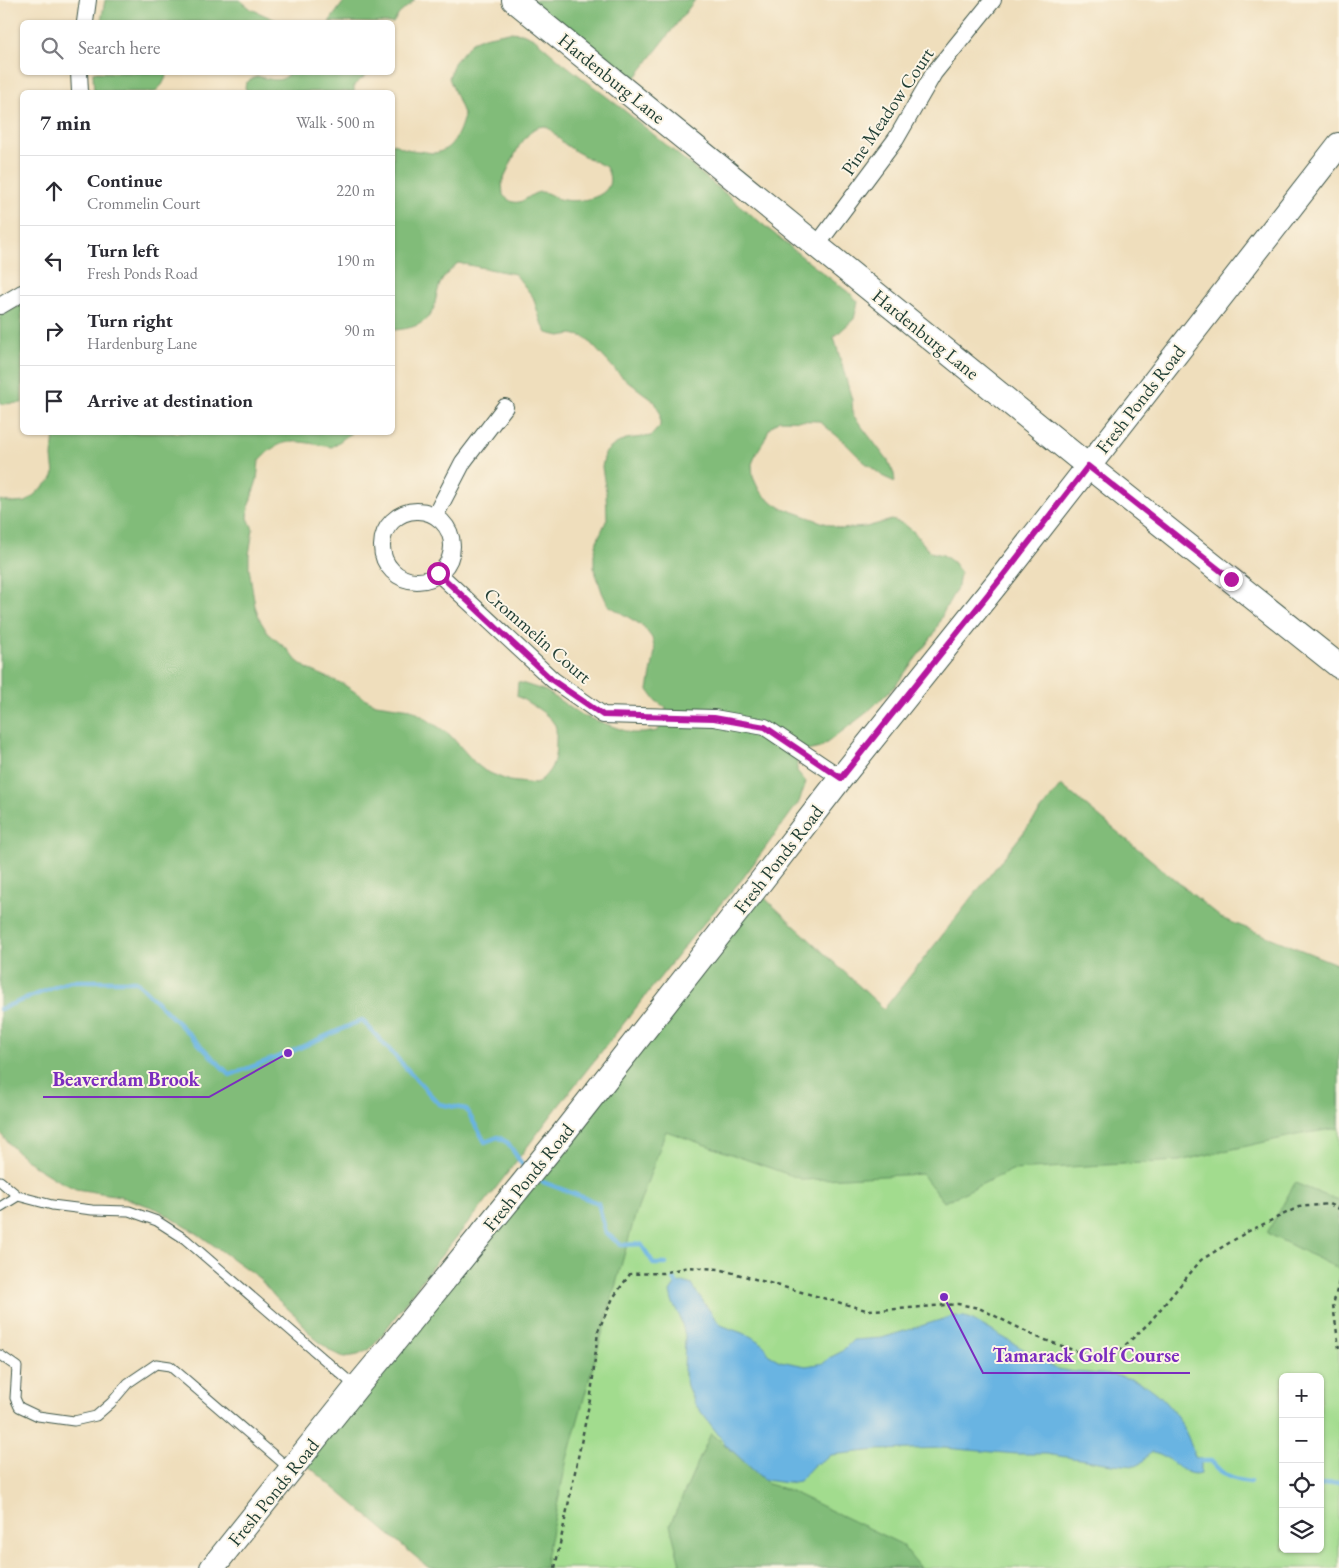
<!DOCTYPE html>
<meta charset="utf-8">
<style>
:root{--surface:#fff;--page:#f2f2f3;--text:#2b2b33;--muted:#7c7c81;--line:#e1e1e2}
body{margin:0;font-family:"EB Garamond",serif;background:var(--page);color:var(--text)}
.controls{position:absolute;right:15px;bottom:15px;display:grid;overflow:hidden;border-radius:8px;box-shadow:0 1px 4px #0004}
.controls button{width:45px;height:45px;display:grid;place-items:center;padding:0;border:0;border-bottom:1px solid var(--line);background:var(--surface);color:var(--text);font:25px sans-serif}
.stop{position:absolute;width:15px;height:15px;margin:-11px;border:4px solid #b5179e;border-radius:50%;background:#fff}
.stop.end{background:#b5179e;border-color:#fff;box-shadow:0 1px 5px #0008}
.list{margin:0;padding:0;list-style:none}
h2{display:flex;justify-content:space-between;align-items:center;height:65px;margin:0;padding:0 20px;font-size:21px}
h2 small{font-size:16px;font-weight:400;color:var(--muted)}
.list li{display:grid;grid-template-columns:32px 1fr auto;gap:15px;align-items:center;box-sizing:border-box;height:70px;padding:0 20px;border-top:1px solid var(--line)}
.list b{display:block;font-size:19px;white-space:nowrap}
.list p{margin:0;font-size:16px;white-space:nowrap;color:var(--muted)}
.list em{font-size:16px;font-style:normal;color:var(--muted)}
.icon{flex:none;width:28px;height:28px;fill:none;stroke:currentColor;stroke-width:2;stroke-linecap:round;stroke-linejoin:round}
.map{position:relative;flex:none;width:1339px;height:1568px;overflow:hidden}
.search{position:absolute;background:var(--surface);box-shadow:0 1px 4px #0004;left:20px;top:20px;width:375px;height:55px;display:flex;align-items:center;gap:12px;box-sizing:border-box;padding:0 18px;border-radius:8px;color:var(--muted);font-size:19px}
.panel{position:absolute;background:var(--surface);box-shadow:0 1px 4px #0004;left:20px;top:90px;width:375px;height:345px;border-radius:8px}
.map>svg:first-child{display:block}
.green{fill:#a2dc8e;stroke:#608c61;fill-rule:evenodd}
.forest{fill:#81bc79;stroke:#507c56;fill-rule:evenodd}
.water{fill:#69b4e2;stroke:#44788b}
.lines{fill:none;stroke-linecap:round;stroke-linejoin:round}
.stream{stroke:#69b4e2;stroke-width:4.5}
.lane-casing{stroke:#3e5548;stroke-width:11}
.street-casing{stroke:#3e5548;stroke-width:18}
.secondary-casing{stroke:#3e5548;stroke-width:26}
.path{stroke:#3e5548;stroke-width:2.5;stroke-dasharray:4 4;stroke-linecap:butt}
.lane{stroke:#fff;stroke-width:9}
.street{stroke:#fff;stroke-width:16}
.secondary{stroke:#fff;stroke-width:24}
.route{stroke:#b5179e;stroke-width:6}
.labels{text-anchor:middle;stroke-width:4;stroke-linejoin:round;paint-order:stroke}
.street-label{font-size:19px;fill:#1f3d34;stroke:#fcf5e5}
.leader{fill:none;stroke:#7b2cbf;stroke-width:2}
.callout-dot{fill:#7b2cbf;stroke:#fcf5e5;stroke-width:2}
.callout-label{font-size:20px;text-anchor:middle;font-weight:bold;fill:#7b2cbf;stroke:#fcf5e5;stroke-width:4;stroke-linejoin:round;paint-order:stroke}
</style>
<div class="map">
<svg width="1339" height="1568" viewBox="0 0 1339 1568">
<rect width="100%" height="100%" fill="#fcf5e5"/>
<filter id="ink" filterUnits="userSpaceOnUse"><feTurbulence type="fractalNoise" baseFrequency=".02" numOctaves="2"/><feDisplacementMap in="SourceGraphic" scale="10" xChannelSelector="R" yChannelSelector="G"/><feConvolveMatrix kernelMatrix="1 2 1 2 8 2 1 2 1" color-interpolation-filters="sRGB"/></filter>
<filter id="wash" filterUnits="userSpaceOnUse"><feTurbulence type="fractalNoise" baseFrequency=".0096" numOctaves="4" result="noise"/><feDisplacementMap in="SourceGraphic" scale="20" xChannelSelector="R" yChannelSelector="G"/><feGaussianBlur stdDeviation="1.12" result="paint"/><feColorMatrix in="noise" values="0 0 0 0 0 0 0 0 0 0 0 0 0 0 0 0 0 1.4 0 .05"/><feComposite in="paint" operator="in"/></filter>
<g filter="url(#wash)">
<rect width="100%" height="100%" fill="#efdebc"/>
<path class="green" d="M697 1072 1339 1093V1568H505L563 1217ZM1283 1377H1320V1549H1283Z"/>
<path class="forest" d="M105 0H240L251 9 280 22H101Z
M345 0H415L399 14 393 23 329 22Z
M515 0H695L626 90Z
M509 32 522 33 534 38 563 63 620 107 811 264 852 295 858 302 854 319 834 337 852 400 853 415 888 461 894 474 895 482 884 477 863 461 842 440 819 421 779 420 769 429 764 441 757 452 752 464 753 477 759 490 768 499 780 507 841 529 866 527 892 520 904 524 914 532 930 552 943 555 953 562 960 572 958 586 945 609 934 634 895 686 865 714 820 748 807 751 797 758V771L806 782 799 802 743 878 692 937 556 1109 483 1205 428 1272 379 1339 370 1349 358 1355 344 1357 332 1352 312 1336 296 1316 276 1298 259 1278 198 1234 157 1209 120 1196 76 1189 57 1180 34 1166 13 1148 0 1133V500L13 503 26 502 51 480 54 474 52 457 54 433H351L332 447C315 445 292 437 277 446 270 449 265 455 259 461L257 480 249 505 248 518 253 529 249 555V568L255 606 261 622 268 633 289 651 297 661 308 669 343 684 364 698 376 704 411 709 449 734 475 763 485 771 509 781 536 784C553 771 556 761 556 740 556 735 557 729 555 725 547 712 530 704 517 696L518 682 546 691 581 715 631 733H644L657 731 665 721 666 708 656 701 648 690 655 651 652 638 643 626 608 605 602 592 594 568V554L597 541 607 519 606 492 602 467 605 453 614 445 626 439 651 436 660 426V413L655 402 621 376 585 337 572 334 560 336 547 333 541 322 533 297 515 274 458 263C451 269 444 276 440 284 437 292 436 299 434 307 428 325 410 329 393 330V143C400 148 409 150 419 151 423 151 429 153 434 153 453 151 460 131 464 116L449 78 454 63 472 42 484 37ZM545 126C554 131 558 139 566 145 578 154 593 160 606 167 622 196 584 203 563 200 555 199 549 192 541 192 528 192 520 213 503 195L502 182 519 146 532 130 538 127Z
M93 73V72L168 73 162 85 155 92H94Z
M289 73V72L369 73 354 85V92H248L245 88 246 83 257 76C268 79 283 84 289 73Z
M22 305V403L0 404V315Z
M1061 785 1221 918 1339 965V1128L1301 1134 1179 1161 1012 1170 944 1202 922 1174 804 1180 666 1131 635 1216 567 1459 544 1568H429L300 1459 755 889 884 1009Z
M1295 1183 1339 1201V1269L1267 1233Z
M711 1433 755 1470 768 1484 788 1490 901 1544 920 1568H681L670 1525Z"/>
<path class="water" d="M683 1282 692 1285 714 1317 721 1325 731 1329 748 1335 759 1341 766 1348 769 1355 780 1361 806 1366 824 1363 829 1358 841 1352 853 1340 882 1338 953 1316 965 1317 973 1320 1058 1369C1082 1375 1107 1372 1131 1379 1165 1389 1186 1425 1195 1457L1201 1459V1473C1181 1479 1171 1453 1151 1452L1141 1463 1135 1466 1112 1464 1046 1454H1017L944 1448 877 1450 831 1455 813 1466 799 1481 788 1483 764 1480 727 1446 695 1404 687 1386 684 1370 685 1335 680 1317 672 1301 670 1292 674 1286Z"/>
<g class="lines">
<path class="stream" d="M0 1009 70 981H136L230 1075 288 1053 362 1020 439 1104 466 1109 485 1142 498 1137 508 1143 524 1167
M535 1179 598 1203 606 1233 621 1245 641 1244 654 1264H666
M674 1279 677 1285
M1197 1461H1211C1225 1477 1229 1479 1250 1482
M1320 1485 1339 1482"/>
</g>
</g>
<g filter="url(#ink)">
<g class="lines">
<g class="lane-casing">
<path id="lane" d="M0 1181 18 1196
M0 1207 18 1196 52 1205 92 1210 129 1211 157 1221 185 1239 356 1387
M0 1355 17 1367 15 1398 19 1407 38 1416 74 1421 96 1416 111 1403 128 1383 156 1364 170 1366 291 1470"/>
</g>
<g class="street-casing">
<path id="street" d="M85 22 88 0
M79 72 80 92
M817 245 896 139 934 73 993 0
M0 306 22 293
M382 546a35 35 0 1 1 70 0a35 35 0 1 1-70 0Z
M435 516 463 462 505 407
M438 573 553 680 603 715 714 718 765 727 841 778"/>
</g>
<g class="secondary-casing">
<path id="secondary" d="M514 0 1088 466 1339 666
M212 1568 356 1388 381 1358 562 1135 755 889 841 778 1006 572 1339 145"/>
</g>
<path class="path" d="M1339 1282 1333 1305 1339 1348
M555 1568 591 1395 598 1331 613 1298 630 1274 663 1273 688 1267 719 1269 866 1310 898 1309 958 1304 979 1308 1037 1337 1098 1359 1116 1354 1149 1323 1201 1260 1247 1232 1299 1207 1329 1204 1339 1209"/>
<use href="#lane" class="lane"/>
<use href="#street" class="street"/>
<use href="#secondary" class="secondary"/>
</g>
</g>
<g class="lines" filter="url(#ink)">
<path class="route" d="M438 573 552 680 603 715 714 718 765 727 841 778 1006 572 1088 466 1231 579"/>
</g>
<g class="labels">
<g class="street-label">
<text transform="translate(612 78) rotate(39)" y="7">Hardenburg Lane</text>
<text transform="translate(887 111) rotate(-56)" y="7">Pine Meadow Court</text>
<text transform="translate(926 334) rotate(39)" y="7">Hardenburg Lane</text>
<text transform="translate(1140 399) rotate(-52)" y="7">Fresh Ponds Road</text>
<text transform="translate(538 635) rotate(41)" y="7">Crommelin Court</text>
<text transform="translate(778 859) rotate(-52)" y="7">Fresh Ponds Road</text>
<text transform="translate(528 1177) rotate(-51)" y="7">Fresh Ponds Road</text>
<text transform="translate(273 1492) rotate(-51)" y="7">Fresh Ponds Road</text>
</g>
</g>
<path class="leader" d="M288 1053L209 1097H43M944 1297L983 1373H1190"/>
<g class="callout-dot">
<circle cx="288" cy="1053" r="5"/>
<circle cx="944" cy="1297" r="5"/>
</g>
<g class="callout-label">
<text x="126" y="1086">Beaverdam Brook</text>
<text x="1086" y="1362">Tamarack Golf Course</text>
</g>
</svg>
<div class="controls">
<button>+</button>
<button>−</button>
<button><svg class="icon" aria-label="locate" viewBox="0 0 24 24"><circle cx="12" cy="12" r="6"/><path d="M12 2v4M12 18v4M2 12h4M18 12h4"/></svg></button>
<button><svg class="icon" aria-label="layers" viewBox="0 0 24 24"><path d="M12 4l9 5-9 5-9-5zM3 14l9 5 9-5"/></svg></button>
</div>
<div class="stop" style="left:438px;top:573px"></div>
<div class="stop end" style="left:1231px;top:579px"></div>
<div class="search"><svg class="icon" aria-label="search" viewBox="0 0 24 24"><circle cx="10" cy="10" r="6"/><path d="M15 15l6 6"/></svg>Search here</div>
<section class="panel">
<h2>7 min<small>Walk · 500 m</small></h2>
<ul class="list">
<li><svg class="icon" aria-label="ahead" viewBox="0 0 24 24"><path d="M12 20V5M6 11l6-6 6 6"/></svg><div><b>Continue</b><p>Crommelin Court</p></div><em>220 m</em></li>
<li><svg class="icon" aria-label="left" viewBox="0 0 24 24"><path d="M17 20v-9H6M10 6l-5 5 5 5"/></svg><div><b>Turn left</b><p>Fresh Ponds Road</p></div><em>190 m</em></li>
<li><svg class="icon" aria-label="right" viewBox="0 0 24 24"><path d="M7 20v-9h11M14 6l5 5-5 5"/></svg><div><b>Turn right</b><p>Hardenburg Lane</p></div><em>90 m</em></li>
<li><svg class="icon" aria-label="arrive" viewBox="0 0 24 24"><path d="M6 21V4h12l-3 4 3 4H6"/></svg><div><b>Arrive at destination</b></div></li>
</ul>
</section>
</div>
